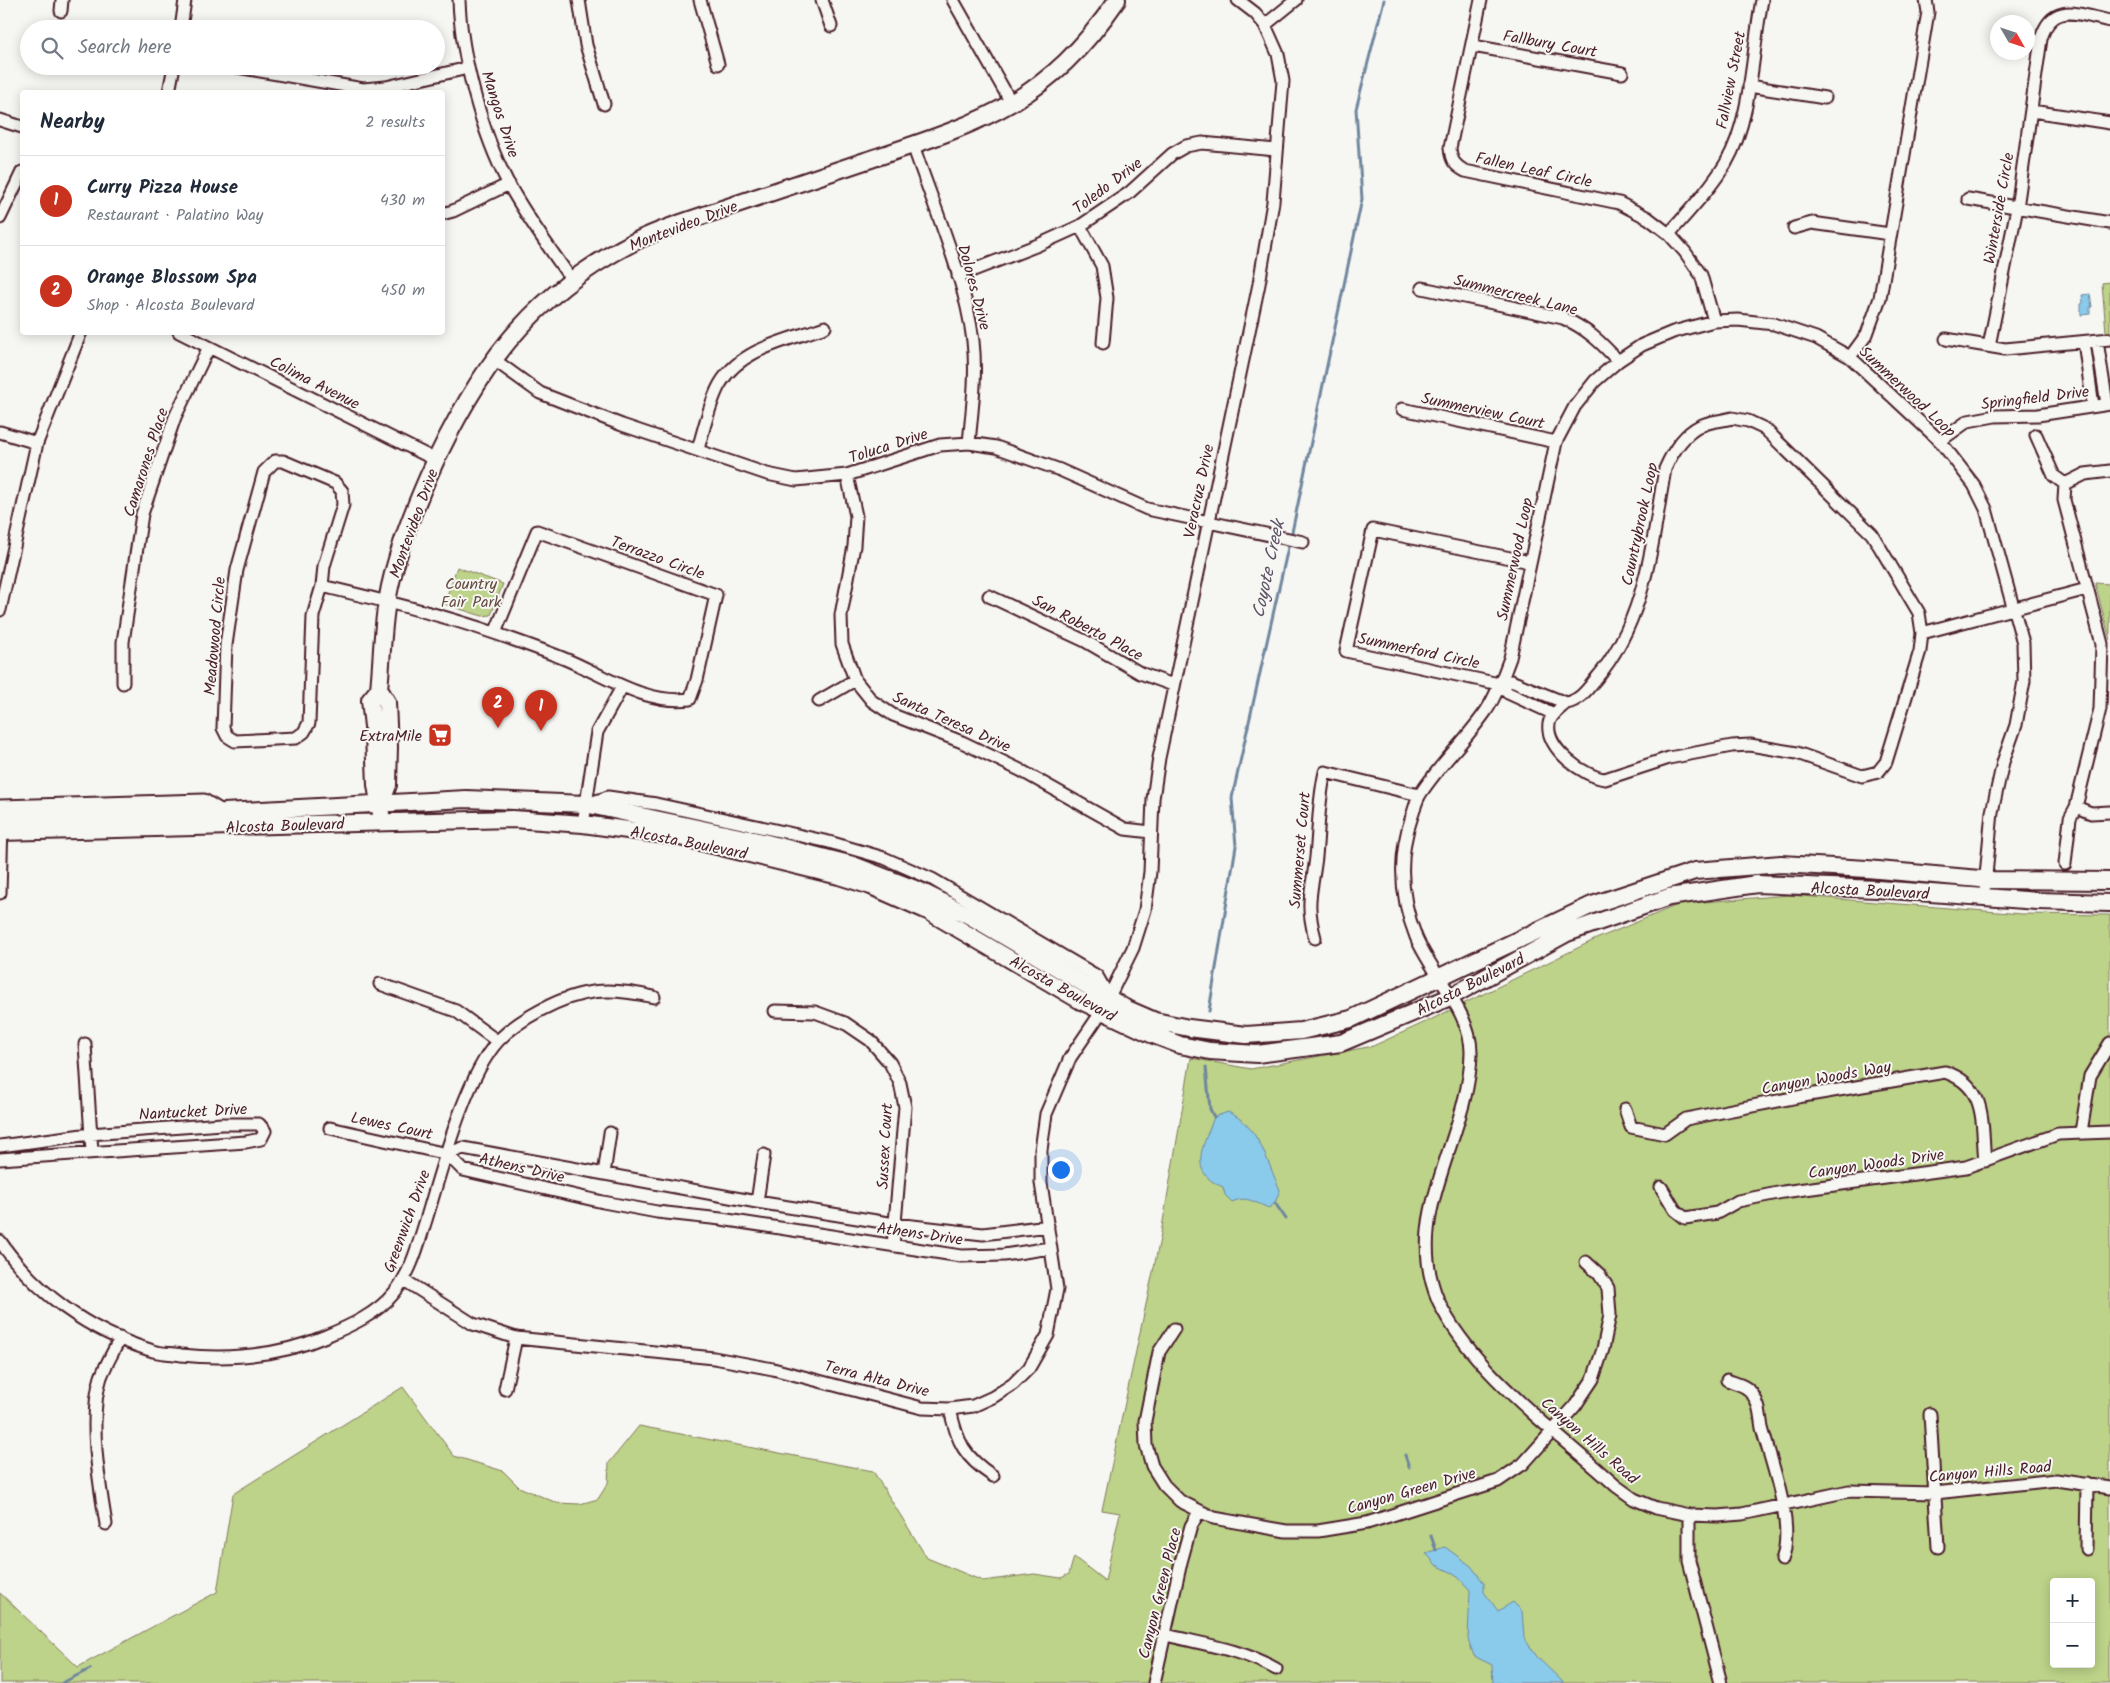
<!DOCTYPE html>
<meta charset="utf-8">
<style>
:root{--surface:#fff;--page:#f6f6f7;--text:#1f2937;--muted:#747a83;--line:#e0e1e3;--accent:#c8321e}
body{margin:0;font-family:Kalam,sans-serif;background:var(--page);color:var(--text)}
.controls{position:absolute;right:15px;bottom:15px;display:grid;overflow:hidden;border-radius:5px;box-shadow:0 2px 12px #0003}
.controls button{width:45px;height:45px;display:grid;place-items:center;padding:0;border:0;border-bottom:1px solid var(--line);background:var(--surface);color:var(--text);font:25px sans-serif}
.compass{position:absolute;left:1990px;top:15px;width:45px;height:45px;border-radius:50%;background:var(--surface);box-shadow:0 2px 12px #0003;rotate:129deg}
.you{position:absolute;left:1060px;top:1169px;width:18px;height:18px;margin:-12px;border:4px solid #fff;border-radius:50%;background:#1a73e8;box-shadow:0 0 0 8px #1a73e833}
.badge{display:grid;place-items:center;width:32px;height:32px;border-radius:50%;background:var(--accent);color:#fff;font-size:16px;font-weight:700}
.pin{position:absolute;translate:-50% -41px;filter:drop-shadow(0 1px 2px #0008)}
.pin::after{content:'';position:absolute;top:26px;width:18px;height:15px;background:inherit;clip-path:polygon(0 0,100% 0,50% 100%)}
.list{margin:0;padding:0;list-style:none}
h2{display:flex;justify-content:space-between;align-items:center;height:65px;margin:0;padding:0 20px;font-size:21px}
h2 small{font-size:16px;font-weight:400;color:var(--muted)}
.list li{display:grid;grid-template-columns:32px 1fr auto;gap:15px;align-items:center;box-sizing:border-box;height:90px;padding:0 20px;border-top:1px solid var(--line)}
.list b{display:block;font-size:19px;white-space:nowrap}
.list p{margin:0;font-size:16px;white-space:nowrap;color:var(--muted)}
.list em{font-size:16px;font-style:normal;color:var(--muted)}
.icon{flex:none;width:28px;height:28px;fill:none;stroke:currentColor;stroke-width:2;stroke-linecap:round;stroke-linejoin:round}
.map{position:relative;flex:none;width:2110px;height:1683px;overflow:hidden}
.search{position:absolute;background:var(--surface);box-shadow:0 2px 12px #0003;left:20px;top:20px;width:425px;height:55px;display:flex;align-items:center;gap:12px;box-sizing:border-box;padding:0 18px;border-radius:28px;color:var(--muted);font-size:19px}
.panel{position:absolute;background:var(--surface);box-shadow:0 2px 12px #0003;left:20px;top:90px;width:425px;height:245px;border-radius:5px}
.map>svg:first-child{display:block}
.green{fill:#bcd389;stroke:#83795a;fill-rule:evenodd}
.water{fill:#8acaeb;stroke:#70869e}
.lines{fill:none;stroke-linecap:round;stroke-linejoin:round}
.stream{stroke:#70869e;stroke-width:3}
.street-casing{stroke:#4a1f2b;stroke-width:15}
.secondary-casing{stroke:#4a1f2b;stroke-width:20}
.street{stroke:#f6f6f2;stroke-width:11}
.secondary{stroke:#f6f6f2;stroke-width:16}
.labels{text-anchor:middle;stroke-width:4;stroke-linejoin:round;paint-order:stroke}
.street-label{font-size:16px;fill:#4a1f2b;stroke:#f6f6f2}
.park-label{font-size:16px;fill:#664c42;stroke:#f6f6f2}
.poi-label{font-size:16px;fill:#4a1f2b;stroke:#f6f6f2;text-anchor:end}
.water-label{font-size:18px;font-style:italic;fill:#5d5265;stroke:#f6f6f2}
</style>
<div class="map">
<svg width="2110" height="1683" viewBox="0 0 2110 1683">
<rect width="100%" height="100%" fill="#f6f6f2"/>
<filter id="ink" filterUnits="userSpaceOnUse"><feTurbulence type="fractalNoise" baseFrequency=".02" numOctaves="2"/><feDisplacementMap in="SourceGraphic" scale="10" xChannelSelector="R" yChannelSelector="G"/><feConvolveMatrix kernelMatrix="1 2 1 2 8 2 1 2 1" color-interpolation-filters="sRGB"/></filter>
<g filter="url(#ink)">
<path class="green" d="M2110 282V331L2106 332 2102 283Z
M457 567 503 584 491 615 482 616 444 604Z
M2095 583 2110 584V640Z
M1789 895 2022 914 2110 915V1683H0V1593L78 1667 217 1592 233 1494 403 1387 454 1456 503 1471 519 1487 557 1503 580 1504 598 1499 608 1483 609 1463 639 1426 873 1471 927 1558 983 1581 1034 1574 1061 1578 1069 1574 1074 1557 1105 1581 1120 1513 1102 1510 1160 1239 1191 1058 1251 1069 1373 1046 1430 1020 1596 939 1680 904ZM2054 1582H2091V1664H2054Z"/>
<path class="water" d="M2090 294 2092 307H2090V314L2081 315V304L2083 303 2082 295Z
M1228 1112C1259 1125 1267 1162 1280 1190L1275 1203 1269 1208C1255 1203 1247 1195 1232 1202L1225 1195 1223 1187C1186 1172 1204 1145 1214 1117Z
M1445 1547 1471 1566 1484 1583V1592L1498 1611 1513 1602 1522 1611 1524 1638 1538 1658 1564 1683H1493L1492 1665 1474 1656 1468 1639 1470 1590 1455 1574 1436 1565 1426 1553Z"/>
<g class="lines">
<path class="stream" d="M1291 537 1362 199 1356 109 1384 0
M1209 1011 1236 846 1232 798 1289 543
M1206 1067 1210 1109 1214 1117
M1275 1203 1286 1219
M1405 1455 1409 1467
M1431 1536 1436 1550
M62 1683 90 1669"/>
<g class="street-casing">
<path id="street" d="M459 0C461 57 482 133 508 183 526 217 550 248 571 279
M579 0 586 45 604 104
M700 0 718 64
M822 0 831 26
M953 0 1012 104
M1481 0 1450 148C1451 160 1454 165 1465 171L1619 203 1648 218 1669 234 1685 252 1701 275 1714 321
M61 11 62 0
M1265 25 1296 0
M181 29 185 0
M1473 46 1622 73
M232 66 363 89 386 87 468 68
M1749 86 1825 98
M169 92 174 66
M2032 111 2110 123
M0 120 22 127
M913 145C934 208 965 276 973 341 977 375 972 410 969 443
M1968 199 2110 223
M442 214 453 211 509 184
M0 218 22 172
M1080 226 1102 266 1107 298 1103 343
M1794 228 1812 223 1890 234
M1669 234C1689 211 1710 189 1726 163 1752 118 1752 51 1762 0
M958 276 1038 245 1080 226 1129 193 1172 154 1186 146 1202 143 1276 150
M1422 288 1563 318C1586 328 1601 342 1618 361
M179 332 436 460
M1946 339 2005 349 2110 339
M2097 341 2107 404
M2084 342 2093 406
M1989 346 2017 208 2041 39C2052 0 2080 15 2110 21
M1850 357 1867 334 1880 298 1928 12 1926 0
M493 359 540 393 622 425 767 474 796 480 847 475 940 445 969 443 996 447 1060 470 1147 509 1303 542
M1402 409 1556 442
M1732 418 1748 421 1765 429 1872 534 1919 613 1922 633 1920 651 1886 762 1878 772 1862 776 1797 753 1750 745 1732 746 1669 758 1605 779C1584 777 1545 748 1549 724 1550 715 1560 709 1566 703 1579 701 1587 690 1595 680 1646 621 1652 543 1665 469 1672 453 1684 434 1700 426 1709 421 1722 421 1732 418Z
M0 432 37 443
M2036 435 2054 476 2065 484
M1940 441 1968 421 1995 416 2038 415 2110 404
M698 449C704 429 710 401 720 384 741 348 789 340 825 327
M847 475 856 516 854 546 841 615 842 644 855 680 872 701 893 715 962 742 1020 770 1125 829 1151 832
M2065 484 2064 500 2102 644 2100 709 2076 807 2091 813 2110 812
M2065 484 2085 474 2110 471
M1530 562 1373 530 1346 651 1499 684 1511 681 1566 703
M322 586 324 566 343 505 342 491 335 483 283 461H275L264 472 237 570 226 645 223 728 227 736 235 741 296 738 304 732 309 723 313 616 322 586C380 600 440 614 497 634 520 642 543 650 565 659 604 675 645 705 690 699L697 680 716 595 537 531 495 633
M989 596 1085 641 1140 673 1173 685
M0 610 37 443 81 332
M1922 633 2087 589
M123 683V642L142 514 175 417 209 347
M1499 684 1508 693 1554 714
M819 701 855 680
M587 804 608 797 656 804 829 842 884 858 932 879 1097 976 1109 997
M0 806 204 800 222 811
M583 824 597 732 622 687
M2065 864 2070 818 2076 807
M1985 886 1992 812 2003 762 2016 725 2024 681 2023 643 1986 509 1974 485 1940 441 1850 357 1816 338 1774 324 1738 320 1714 321 1673 332 1642 345 1618 361 1595 381 1575 406 1556 442 1510 658C1503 676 1497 695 1486 711 1466 740 1440 764 1421 793 1416 800 1415 808 1412 816 1398 856 1400 897 1416 937 1431 973 1472 1014 1471 1053 1470 1107 1442 1158 1431 1211 1425 1240 1426 1272 1438 1300 1469 1369 1560 1435 1616 1486L1634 1499 1656 1508 1689 1515 1718 1516 1742 1514 1849 1491 1935 1493 2056 1480 2110 1488
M0 893 2 825
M1315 938C1305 901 1312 892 1316 857 1319 826 1318 803 1325 772L1419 795
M380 984 456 1011 497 1041
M775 1011 815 1012 845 1023 870 1040 890 1063 900 1083 905 1107 893 1246
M85 1044 92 1152
M1625 1109 1631 1127 1665 1134 1686 1119 1803 1096 1945 1072C1988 1086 1981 1123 1985 1161
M330 1128 447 1154
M2081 1132 2090 1076 2110 1043
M0 1146 90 1134 222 1124H259L265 1131 261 1139 246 1142 0 1159
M447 1154 463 1170 603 1202 657 1212 721 1219 961 1256 1004 1255 1050 1248
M447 1154 463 1148 757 1202 895 1224 983 1234 1048 1226
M604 1174 610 1133
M1661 1187 1675 1210 1685 1218 1717 1213 1738 1201 1783 1192 1966 1167 2058 1134 2110 1132
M757 1202 764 1155
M0 1241C35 1293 89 1331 150 1350 159 1354 171 1353 181 1355 231 1360 280 1356 326 1336 350 1326 377 1314 394 1293 411 1273 418 1245 426 1220 441 1171 465 1077 498 1041 510 1028 526 1018 541 1010 582 988 610 987 654 997
M404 1280 473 1324 516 1338 714 1358 773 1369 922 1408 950 1409 973 1406 993 1397 1013 1384 1029 1368 1048 1335 1057 1289 1041 1183V1150L1046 1114 1070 1058 1102 1011 1133 948 1145 910 1150 872 1153 799 1159 758 1259 284 1273 202 1283 81 1278 54 1265 25 1255 13 1238 0
M1174 1329 1159 1352 1145 1421 1146 1445 1152 1466 1164 1485 1180 1501 1214 1518 1286 1531H1318L1367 1523 1498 1481 1523 1464 1575 1406 1593 1379 1603 1349 1610 1315 1608 1288 1599 1274 1586 1262
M1727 1380C1737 1384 1748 1386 1753 1395 1760 1405 1760 1416 1762 1428 1772 1465 1795 1524 1782 1560
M505 1389 516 1338
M950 1409C957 1442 964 1457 993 1476
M1930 1414 1938 1547
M1689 1515V1561L1721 1683
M106 1524C99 1482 88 1417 101 1377 106 1364 114 1351 120 1338
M2086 1549 2087 1484
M1166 1635C1203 1644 1243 1650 1276 1669
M1154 1683 1181 1562 1191 1526 1199 1512"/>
</g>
<g class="secondary-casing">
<path id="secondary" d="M379 689 387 702 389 747 388 785 381 803
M381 814 376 785 374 735 370 700 379 689C382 660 382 630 387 602 394 559 411 516 428 477 475 373 528 296 632 243 661 228 694 219 725 208 772 192 818 177 865 161 979 123 1046 104 1117 0
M0 817 224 812 466 799 585 804 763 842 853 865 920 891 972 917 1125 1008 1155 1021 1189 1028 1246 1035 1301 1031 1351 1019 1592 905 1695 871 1781 864 1867 869 1991 880 2110 881
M0 832 513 819 583 824 680 837 839 876 871 886 928 911 1081 1001 1151 1034 1180 1045 1210 1051 1257 1054 1341 1043 1450 997 1567 933 1669 897 1757 884 1877 889 2038 901 2110 903"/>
</g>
<use href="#street" class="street"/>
<use href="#secondary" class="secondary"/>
</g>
</g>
<defs>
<g id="supermarket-square" transform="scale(1.25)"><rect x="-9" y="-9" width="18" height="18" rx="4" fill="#c8321e" stroke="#f6f6f2"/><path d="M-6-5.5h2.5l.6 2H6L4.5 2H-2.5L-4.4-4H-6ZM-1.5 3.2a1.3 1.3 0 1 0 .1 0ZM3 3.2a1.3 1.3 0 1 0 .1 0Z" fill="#fff"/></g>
</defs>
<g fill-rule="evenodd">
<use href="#supermarket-square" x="440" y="735"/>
</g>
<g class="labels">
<g class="street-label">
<text transform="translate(1550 43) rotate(10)" y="6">Fallbury Court</text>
<text transform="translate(1730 80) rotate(-79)" y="6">Fallview Street</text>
<text transform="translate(501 114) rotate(72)" y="6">Mangos Drive</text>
<text transform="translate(1534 169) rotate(12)" y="6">Fallen Leaf Circle</text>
<text transform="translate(1107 185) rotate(-37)" y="6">Toledo Drive</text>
<text transform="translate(1998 208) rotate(-80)" y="6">Winterside Circle</text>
<text transform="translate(683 225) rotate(-21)" y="6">Montevideo Drive</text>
<text transform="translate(975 287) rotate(75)" y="6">Dolores Drive</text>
<text transform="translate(1516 294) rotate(14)" y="6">Summercreek Lane</text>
<text transform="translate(315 382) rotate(27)" y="6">Colima Avenue</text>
<text transform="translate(1908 391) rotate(43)" y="6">Summerwood Loop</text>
<text transform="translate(2035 397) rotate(-7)" y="6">Springfield Drive</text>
<text transform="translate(1483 410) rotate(12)" y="6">Summerview Court</text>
<text transform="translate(888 445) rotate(-18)" y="6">Toluca Drive</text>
<text transform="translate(145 462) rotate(-72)" y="6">Camarones Place</text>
<text transform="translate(1198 491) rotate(-78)" y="6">Veracruz Drive</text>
<text transform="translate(413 523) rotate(-70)" y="6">Montevideo Drive</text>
<text transform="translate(1639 524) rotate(-78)" y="6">Countrybrook Loop</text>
<text transform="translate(658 557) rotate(20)" y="6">Terrazzo Circle</text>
<text transform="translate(1514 559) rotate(-78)" y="6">Summerwood Loop</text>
<text transform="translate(1088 627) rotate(28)" y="6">San Roberto Place</text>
<text transform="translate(214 636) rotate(-85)" y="6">Meadowood Circle</text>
<text transform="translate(1419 650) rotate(12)" y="6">Summerford Circle</text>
<text transform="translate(952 721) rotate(24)" y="6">Santa Teresa Drive</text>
<text transform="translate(285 825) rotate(-2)" y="6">Alcosta Boulevard</text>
<text transform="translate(689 842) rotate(11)" y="6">Alcosta Boulevard</text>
<text transform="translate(1299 850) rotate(-85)" y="6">Summerset Court</text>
<text transform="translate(1870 890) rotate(3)" y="6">Alcosta Boulevard</text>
<text transform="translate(1470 984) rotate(-27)" y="6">Alcosta Boulevard</text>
<text transform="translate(1063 988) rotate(29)" y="6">Alcosta Boulevard</text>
<text transform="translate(1826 1077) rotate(-10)" y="6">Canyon Woods Way</text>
<text transform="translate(193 1111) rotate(-3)" y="6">Nantucket Drive</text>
<text transform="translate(392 1125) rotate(12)" y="6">Lewes Court</text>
<text transform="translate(884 1146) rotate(-87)" y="6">Sussex Court</text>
<text transform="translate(1876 1163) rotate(-8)" y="6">Canyon Woods Drive</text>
<text transform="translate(522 1167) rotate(13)" y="6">Athens Drive</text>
<text transform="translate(406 1221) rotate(-70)" y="6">Greenwich Drive</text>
<text transform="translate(920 1233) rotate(8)" y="6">Athens Drive</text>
<text transform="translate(877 1378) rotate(14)" y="6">Terra Alta Drive</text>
<text transform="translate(1590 1440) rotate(41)" y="6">Canyon Hills Road</text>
<text transform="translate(1990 1471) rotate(-5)" y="6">Canyon Hills Road</text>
<text transform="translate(1411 1490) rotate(-16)" y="6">Canyon Green Drive</text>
<text transform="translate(1159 1593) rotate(-76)" y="6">Canyon Green Place</text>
</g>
<g class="park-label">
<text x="471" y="589">Country<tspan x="471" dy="18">Fair Park</tspan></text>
</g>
<g class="poi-label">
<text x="422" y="741">ExtraMile</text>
</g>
<g class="water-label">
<text transform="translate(1268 569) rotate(-78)" y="6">Coyote Creek</text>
</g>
</g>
</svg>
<div class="controls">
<button>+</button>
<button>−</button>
</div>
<svg class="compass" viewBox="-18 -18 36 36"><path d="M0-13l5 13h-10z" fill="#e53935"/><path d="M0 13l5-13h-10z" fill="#747a83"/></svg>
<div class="you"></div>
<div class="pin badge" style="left:541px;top:731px">1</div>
<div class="pin badge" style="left:498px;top:728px">2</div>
<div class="search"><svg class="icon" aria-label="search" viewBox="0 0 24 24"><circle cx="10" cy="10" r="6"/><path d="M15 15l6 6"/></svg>Search here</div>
<section class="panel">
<h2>Nearby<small>2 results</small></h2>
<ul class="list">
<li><span class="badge">1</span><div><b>Curry Pizza House</b><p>Restaurant · Palatino Way</p></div><em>430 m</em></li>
<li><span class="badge">2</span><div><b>Orange Blossom Spa</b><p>Shop · Alcosta Boulevard</p></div><em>450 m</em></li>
</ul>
</section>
</div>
